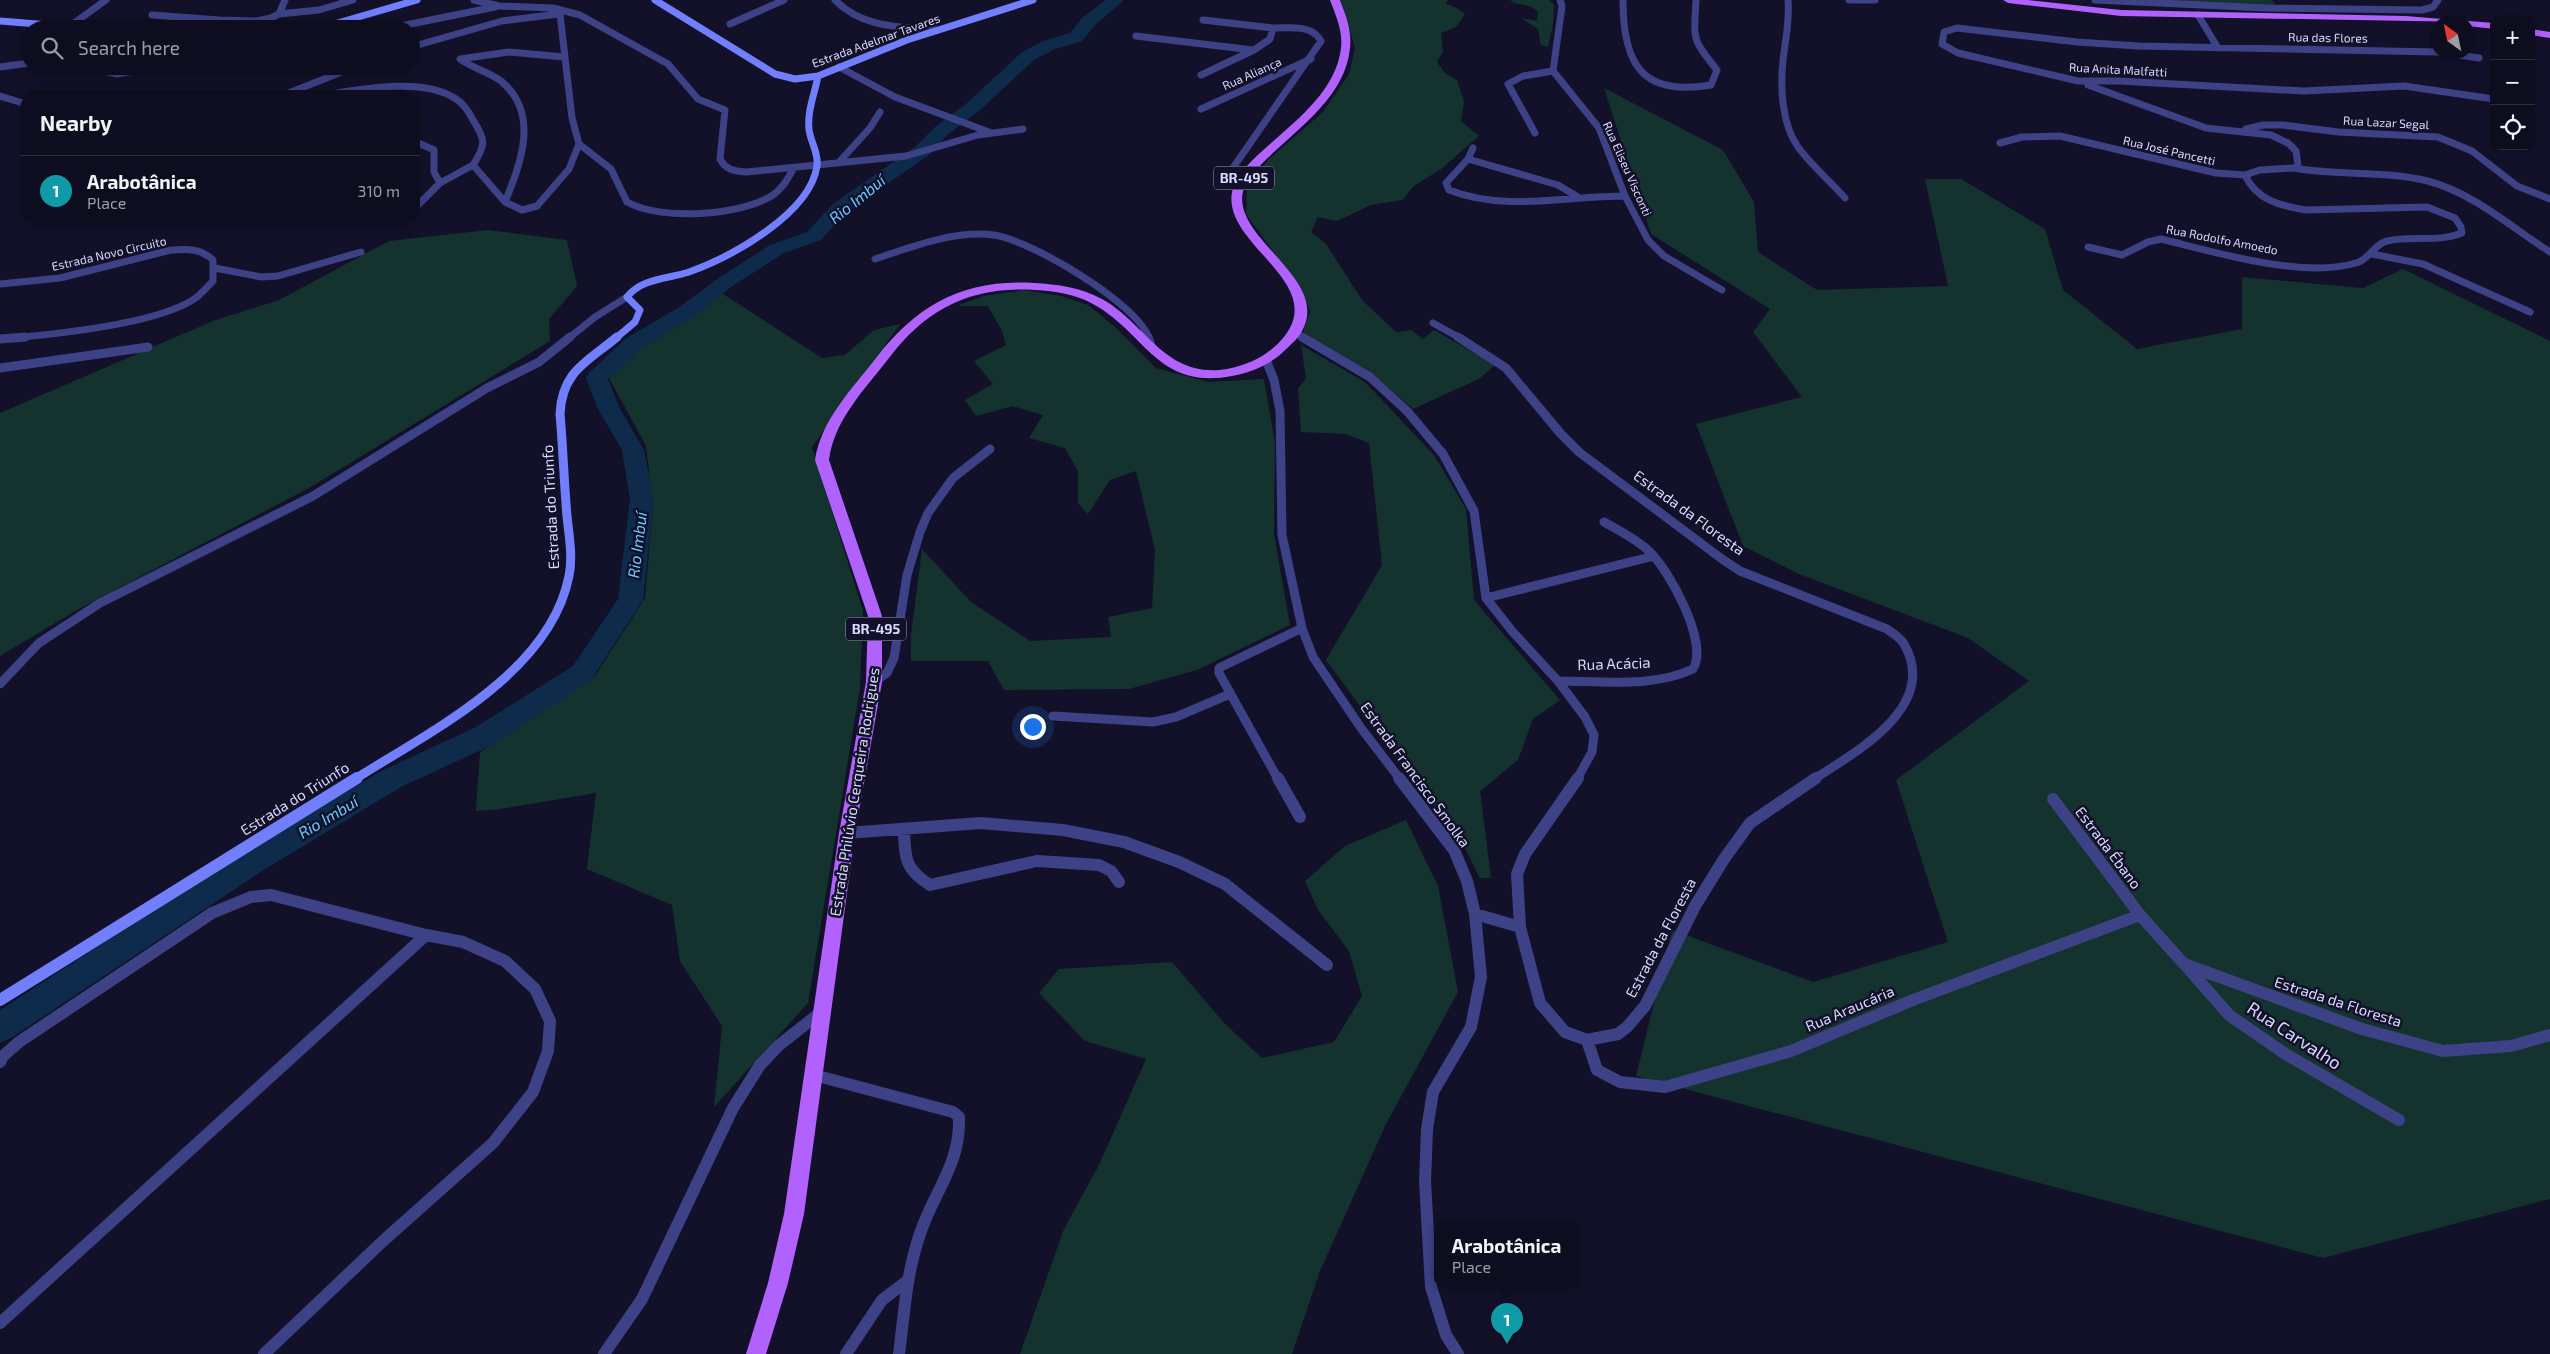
<!DOCTYPE html>
<meta charset="utf-8">
<style>
:root{--surface:#0e0d1f;--page:#1c1b2c;--text:#f1f3f6;--muted:#9b9ca4;--line:#2e2d3d;--accent:#09fbf7}
body{margin:0;font-family:"Exo 2",sans-serif;background:var(--page);color:var(--text)}
.controls{position:absolute;right:15px;top:15px;display:grid;overflow:hidden;border-radius:10px;box-shadow:0 2px 12px #0003}
.controls button{width:45px;height:45px;display:grid;place-items:center;padding:0;border:0;border-bottom:1px solid var(--line);background:var(--surface);color:var(--text);font:25px sans-serif}
.compass{position:absolute;left:2430px;top:15px;width:45px;height:45px;border-radius:50%;background:var(--surface);box-shadow:0 2px 12px #0003;rotate:327deg}
.you{position:absolute;left:1032px;top:726px;width:18px;height:18px;margin:-12px;border:4px solid #fff;border-radius:50%;background:#1a73e8;box-shadow:0 0 0 8px #1a73e833}
.badge{display:grid;place-items:center;width:32px;height:32px;border-radius:50%;background:var(--accent);color:#fff;font-size:16px;font-weight:700}
.pin{position:absolute;translate:-50% -41px;filter:drop-shadow(0 1px 2px #0008)}
.pin::after{content:'';position:absolute;top:26px;width:18px;height:15px;background:inherit;clip-path:polygon(0 0,100% 0,50% 100%)}
.popup{position:absolute;left:1434px;top:1222px;width:145px;height:65px;box-sizing:border-box;display:grid;place-content:center;border-radius:10px;background:var(--surface);filter:drop-shadow(0 1px 4px #0005);font-size:16px;white-space:nowrap;color:var(--muted)}
.popup b{font-size:19px;color:var(--text)}
.popup::after{content:'';position:absolute;left:50%;top:100%;margin-left:-10px;border:10px solid transparent;border-top-color:var(--surface)}
.list{margin:0;padding:0;list-style:none}
h2{display:flex;justify-content:space-between;align-items:center;height:65px;margin:0;padding:0 20px;font-size:21px}
h2 small{font-size:16px;font-weight:400;color:var(--muted)}
.list li{display:grid;grid-template-columns:32px 1fr auto;gap:15px;align-items:center;box-sizing:border-box;height:70px;padding:0 20px;border-top:1px solid var(--line)}
.list b{display:block;font-size:19px;white-space:nowrap}
.list p{margin:0;font-size:16px;white-space:nowrap;color:var(--muted)}
.list em{font-size:16px;font-style:normal;color:var(--muted)}
.icon{flex:none;width:28px;height:28px;fill:none;stroke:currentColor;stroke-width:2;stroke-linecap:round;stroke-linejoin:round}
.map{position:relative;flex:none;width:2550px;height:1354px;overflow:hidden}
.search{position:absolute;background:var(--surface);box-shadow:0 2px 12px #0003;left:20px;top:20px;width:400px;height:55px;display:flex;align-items:center;gap:12px;box-sizing:border-box;padding:0 18px;border-radius:28px;color:var(--muted);font-size:19px}
.panel{position:absolute;background:var(--surface);box-shadow:0 2px 12px #0003;left:20px;top:90px;width:400px;height:135px;border-radius:20px}
.map>svg:first-child{display:block}
.green{fill:#14332e}
.lines{fill:none;stroke-linecap:round;stroke-linejoin:round}
.river{fill:#0e2b4b;fill-rule:evenodd}
.street-far2{stroke:#3d4287;stroke-width:7}
.street-far1{stroke:#3d4287;stroke-width:9}
.street{stroke:#3d4287;stroke-width:12}
.secondary-far2{stroke:#727ffd;stroke-width:7}
.secondary-far1{stroke:#727ffd;stroke-width:9}
.secondary{stroke:#727ffd;stroke-width:12}
.primary{fill:#b162fd;fill-rule:evenodd}
.labels{text-anchor:middle;stroke-width:5;stroke-linejoin:round;paint-order:stroke}
.far-street-label{font-size:12px;fill:#d9d9fe;stroke:#121129}
.shield{fill:#121129;stroke:#9d9dbe;stroke-width:1}
.shield-label{font-size:14px;font-weight:bold;fill:#d9d9fe}
.street-label{font-size:15px;fill:#d9d9fe;stroke:#121129}
.water-label{font-size:16px;font-style:italic;fill:#69cafd;stroke:#121129}
.near-street-label{font-size:18px;fill:#d9d9fe;stroke:#121129}
</style>
<div class="map">
<svg width="2550" height="1354" viewBox="0 0 2550 1354">
<rect width="100%" height="100%" fill="#121129"/>
<path class="green" d="M1341 0H1448L1446 4 1457 8 1465 14 1456 27 1441 33 1443 51 1437 62 1445 73 1457 80 1464 102 1461 121 1479 136 1441 169 1414 186 1402 200 1371 205 1337 221 1318 217 1311 232 1326 244 1362 300 1396 332 1411 330 1423 339 1434 330 1495 365 1479 379 1413 409 1371 372 1303 332 1310 311 1301 290 1246 214 1247 187 1269 159 1323 112 1349 74 1355 48Z
M1510 0H1549L1554 5 1553 24 1548 47 1541 45 1538 29 1521 18 1537 21 1538 12C1528 2 1518 7 1510 0Z
M2162 0H2272L2277 7Z
M1604 88 1723 150 1754 202 1758 252 1817 290 1948 286 1925 179H1961L2045 229 2063 290 2137 349 2242 329V277L2363 288 2403 269 2550 341V1199L2323 1258 1636 1076 1672 930 1813 982 1948 942 1896 780 2029 681 1968 638 1799 574 1743 546 1696 424 1802 397 1753 332 1770 309 1651 234Z
M488 230 567 240 577 286 549 319 550 341 309 488 77 610 0 656V413L213 321 279 300 389 241Z
M1024 290 1061 296 1088 305 1115 327 1156 368 1208 382 1264 379 1275 443 1274 534 1290 625 1197 670 1129 689 1004 690 988 661H911V635L922 549 971 602 1030 641 1111 637 1108 617 1152 608 1155 550 1136 471 1110 480 1088 514 1078 503V471L1065 448 1029 438 1043 415 1013 406 976 416 965 400 993 384 974 361 1006 345 1002 331 988 306H957L984 296Z
M723 294 822 358 845 355 874 330 900 324 812 447 863 611 860 688 808 1003 714 1107 722 1026 680 961 672 905 587 869 596 793 500 809 476 811 480 752 595 676 645 598 653 506 646 446 609 378 638 348Z
M1301 345 1365 382 1434 455 1466 509 1474 600 1560 700 1533 719 1518 760 1480 791 1491 878H1480L1466 850 1326 660 1382 565 1369 443 1345 434 1301 432 1298 389 1306 378Z
M1406 820 1438 886 1458 992 1386 1124 1320 1271 1292 1354H1020L1064 1229 1099 1165 1146 1059 1085 1041 1039 993 1059 969 1172 962 1224 1023 1262 1058 1334 1042 1362 996 1349 951 1318 910 1305 881 1345 846Z"/>
<g class="lines">
<path class="river" d="M1106 0H1124L1095 25 1082 41 1055 49 1034 60 979 111 947 135 930 154 847 212 821 240 784 253 731 287 695 316 641 349 608 379 620 409 644 450 654 499 643 600 591 680 494 744 401 787 262 871 11 1038 0 1043V1010L242 853 381 771 474 728 573 666 618 599 630 499 622 450 598 409 586 378 589 373 625 339 681 306 717 279 770 245 807 232 833 204 916 146 935 127 967 103 1022 52 1043 41 1070 33 1083 17Z"/>
<path class="street-far2" d="M474 0 499 6 553 8 580 15 668 64 698 99 725 110 720 159C726 170 734 171 746 172L906 156 978 135 1023 129
M835 0C862 28 900 27 937 30
M1560 0 1562 6 1553 71 1599 128 1625 196 1648 240 1664 256 1722 290
M1623 0C1623 63 1641 97 1711 85L1717 70C1691 38 1694 40 1696 0
M1788 0C1790 22 1785 40 1783 61 1780 87 1782 125 1798 147 1811 165 1830 181 1845 198
M1849 0H1875
M2095 0 2265 8 2422 10 2433 7 2438 0
M279 14 285 0
M560 14 572 118 579 144 569 169 537 206 522 210 505 202C521 163 540 113 501 81 489 72 472 68 460 59L509 52 564 57
M152 15 219 20 257 21 271 18 279 14 319 10 353 0
M2198 15 2218 48
M1203 20 1273 28
M730 24 784 0
M70 26 106 0
M386 29 495 7
M1136 36 1253 50
M411 47 502 21 558 14
M2438 52 2138 46 2077 42 1957 28 1944 32 1942 44 1958 53 2078 81H2119L2304 91 2404 86 2494 99
M2440 52 2479 58
M81 66 117 74 163 66
M0 67 29 63
M263 67 266 66
M839 67 895 97 989 132
M1201 75 1254 50 1270 39 1273 28C1289 28 1312 24 1321 41L1228 175 1232 180 1241 182
M0 96 26 104
M281 96 357 66
M319 96C357 90 422 76 456 99 464 104 469 112 473 120 486 140 486 145 473 165L505 202
M1201 109 1311 59
M2246 129 2263 125H2283L2338 132 2438 137 2472 151 2517 186 2550 199
M1535 133 1508 84 1523 76 1553 71
M414 141 434 150V172L440 183 473 165
M2000 143 2022 137 2060 136 2216 173 2245 175 2260 170 2294 168 2298 165 2296 151 2288 143 2271 135 2206 128 2088 85
M579 144 611 169 627 202C661 221 740 216 773 195 783 188 788 178 794 168
M1473 148 1468 159 1446 183 1449 190C1505 212 1567 196 1625 196
M1468 159 1558 185 1578 197
M840 161 870 128 880 112
M2294 168C2338 176 2384 170 2428 181 2473 193 2511 227 2550 252
M414 209 440 183
M371 219H393
M2088 247 2122 255 2148 242 2161 239C2215 252 2302 279 2356 263 2369 260 2374 244 2387 241 2412 235 2437 243 2462 233L2461 227 2455 218 2427 207 2306 210C2281 206 2256 200 2245 175
M2372 254 2423 264 2530 312
M875 259C911 247 955 230 994 235 1030 240 1137 303 1149 338
M215 268 261 277 278 276 361 252
M0 284 60 278 171 250C188 249 200 248 213 260V281C208 286 203 292 197 297 161 324 57 334 11 338
M1433 323 1460 338
M1296 333 1304 338
M569 338 595 317 627 297"/>
<path class="street-far1" d="M1148 337 1152 348
M1302 337 1370 377 1407 411 1443 454 1474 511 1486 598 1512 631 1558 681 1585 717 1594 735 1592 752 1577 779
M1458 337 1506 368 1561 434 1579 452 1722 559 1740 571 1887 629C1892 633 1901 638 1904 644 1940 706 1856 752 1814 779
M0 339 25 337
M1266 360 1274 380 1280 411 1282 535 1302 628 1313 657 1361 728 1400 779
M0 368 148 347
M1486 598 1654 556
M1558 681C1601 681 1653 688 1693 669 1709 643 1670 571 1649 551 1636 539 1620 531 1604 522
M874 682 887 673 894 658 907 575 920 532 928 513 953 478 990 449
M0 684 39 643 100 603 313 496 487 388 539 362 570 337
M1053 716 1153 722 1176 717 1230 694
M1278 779 1219 673V668L1302 628"/>
<path class="street" d="M1278 778 1300 817
M1399 778 1454 850 1467 881 1475 914 1481 977 1471 1027 1433 1092 1427 1129 1425 1181 1431 1287 1446 1335 1458 1354
M1578 778 1525 854 1517 874 1520 927 1540 1003 1565 1032 1587 1040 1618 1034 1627 1027 1645 1006 1695 906 1724 859 1750 823 1816 778
M2053 799 2140 915 2184 964 2362 1029 2443 1051 2511 1046 2550 1035
M904 829C905 857 904 869 930 885L1037 861 1099 865 1111 871 1119 882
M847 833 981 823 1063 830 1124 842 1179 862 1225 884 1327 965
M1475 914 1520 927
M2187 967 2229 1015 2287 1055 2399 1120
M1587 1040 1597 1070 1620 1082 1665 1087 1791 1051 1913 1000 2140 915
M0 1062 3 1056 19 1042 212 913 251 897 271 895 426 935 463 942 505 961 535 989 550 1021 548 1051 533 1092 493 1143 383 1241 264 1354
M814 1075 953 1112 959 1117C961 1166 931 1195 918 1240 906 1277 904 1316 899 1354
M0 1323 426 935
M604 1354 642 1299 733 1108 760 1065 778 1046 821 1012
M846 1354 882 1300 907 1281"/>
<path class="secondary-far2" d="M655 0 775 74 795 79 818 76 907 40 1033 0
M0 21 100 29
M317 29 417 0
M616 338 635 322 640 310 627 297C642 278 668 279 689 272 731 257 810 214 817 166 819 153 810 141 809 129 807 111 815 93 818 76"/>
<path class="secondary-far1" d="M355 779C431 731 550 673 569 576 573 557 569 536 567 516 564 482 563 448 560 414 562 371 587 362 617 337"/>
<path class="secondary" d="M0 1000 357 778"/>
<path class="primary" d="M1330 0H1340C1346 16 1352 31 1350 48 1345 102 1287 135 1254 172 1203 228 1335 272 1302 331 1298 339 1288 347 1282 353 1269 365 1249 373 1232 376 1157 390 1146 333 1093 304 1075 294 1055 291 1035 290 972 286 927 308 889 358 865 389 834 420 829 460L882 616V682L855 833 804 1214 788 1283 766 1354H746L768 1283 784 1214 839 833 866 682 868 616 815 460C821 420 852 389 876 358 918 304 964 279 1034 283 1057 284 1082 288 1102 299 1147 324 1165 379 1227 369 1243 366 1260 359 1272 349 1354 279 1182 237 1246 167 1278 132 1335 100 1341 48 1343 31 1336 16 1330 0Z
M2003 0H2028L2121 10 2405 16 2494 23V29L2468 26V22L2121 16 2008 3Z
M2531 29 2550 32V38L2531 35Z"/>
</g>
<g class="labels">
<g class="far-street-label">
<text transform="translate(2328 38) rotate(1)" y="4">Rua das Flores</text>
<text transform="translate(876 41) rotate(-20)" y="4">Estrada Adelmar Tavares</text>
<text transform="translate(2118 70) rotate(3)" y="4">Rua Anita Malfatti</text>
<text transform="translate(1252 74) rotate(-24)" y="4">Rua Aliança</text>
<text transform="translate(2386 123) rotate(3)" y="4">Rua Lazar Segal</text>
<text transform="translate(2169 151) rotate(13)" y="4">Rua José Pancetti</text>
<text transform="translate(1627 169) rotate(66)" y="4">Rua Eliseu Visconti</text>
<text transform="translate(2222 240) rotate(11)" y="4">Rua Rodolfo Amoedo</text>
<text transform="translate(109 254) rotate(-13)" y="4">Estrada Novo Circuito</text>
</g>
<g class="shield">
<rect x="1214" y="166.5" width="60" height="23" rx="4"/>
<rect x="846" y="617.5" width="60" height="23" rx="4"/>
</g>
<g class="shield-label">
<text x="1244" y="183">BR-495</text>
<text x="876" y="634">BR-495</text>
</g>
<g class="street-label">
<text transform="translate(551 507) rotate(-93)" y="5">Estrada do Triunfo</text>
<text transform="translate(1689 513) rotate(36)" y="5">Estrada da Floresta</text>
<text transform="translate(1614 664) rotate(-2)" y="5">Rua Acácia</text>
<text transform="translate(1415 775) rotate(54)" y="5">Estrada Francisco Smolka</text>
<text transform="translate(855 792) rotate(-81)" y="5">Estrada Philúvio Cerqueira Rodrigues</text>
<text transform="translate(295 799) rotate(-32)" y="5">Estrada do Triunfo</text>
<text transform="translate(2108 848) rotate(53)" y="5">Estrada Ébano</text>
<text transform="translate(1661 938) rotate(-62)" y="5">Estrada da Floresta</text>
<text transform="translate(2338 1002) rotate(18)" y="5">Estrada da Floresta</text>
<text transform="translate(1850 1009) rotate(-23)" y="5">Rua Araucária</text>
</g>
<g class="water-label">
<text transform="translate(857 199) rotate(-39)" y="6">Rio Imbuí</text>
<text transform="translate(637 545) rotate(-83)" y="6">Rio Imbuí</text>
<text transform="translate(328 817) rotate(-31)" y="6">Rio Imbuí</text>
</g>
<g class="near-street-label">
<text transform="translate(2294 1036) rotate(33)" y="6">Rua Carvalho</text>
</g>
</g>
</svg>
<div class="controls">
<button>+</button>
<button>−</button>
<button><svg class="icon" aria-label="locate" viewBox="0 0 24 24"><circle cx="12" cy="12" r="6"/><path d="M12 2v4M12 18v4M2 12h4M18 12h4"/></svg></button>
</div>
<svg class="compass" viewBox="-18 -18 36 36"><path d="M0-13l5 13h-10z" fill="#e53935"/><path d="M0 13l5-13h-10z" fill="#9b9ca4"/></svg>
<div class="you"></div>
<div class="pin badge" style="left:1507px;top:1344px;background:#0f9aa8">1</div>
<div class="popup"><b>Arabotânica</b>Place</div>
<div class="search"><svg class="icon" aria-label="search" viewBox="0 0 24 24"><circle cx="10" cy="10" r="6"/><path d="M15 15l6 6"/></svg>Search here</div>
<section class="panel">
<h2>Nearby<small></small></h2>
<ul class="list">
<li><span class="badge" style="background:#0f9aa8">1</span><div><b>Arabotânica</b><p>Place</p></div><em>310 m</em></li>
</ul>
</section>
</div>
